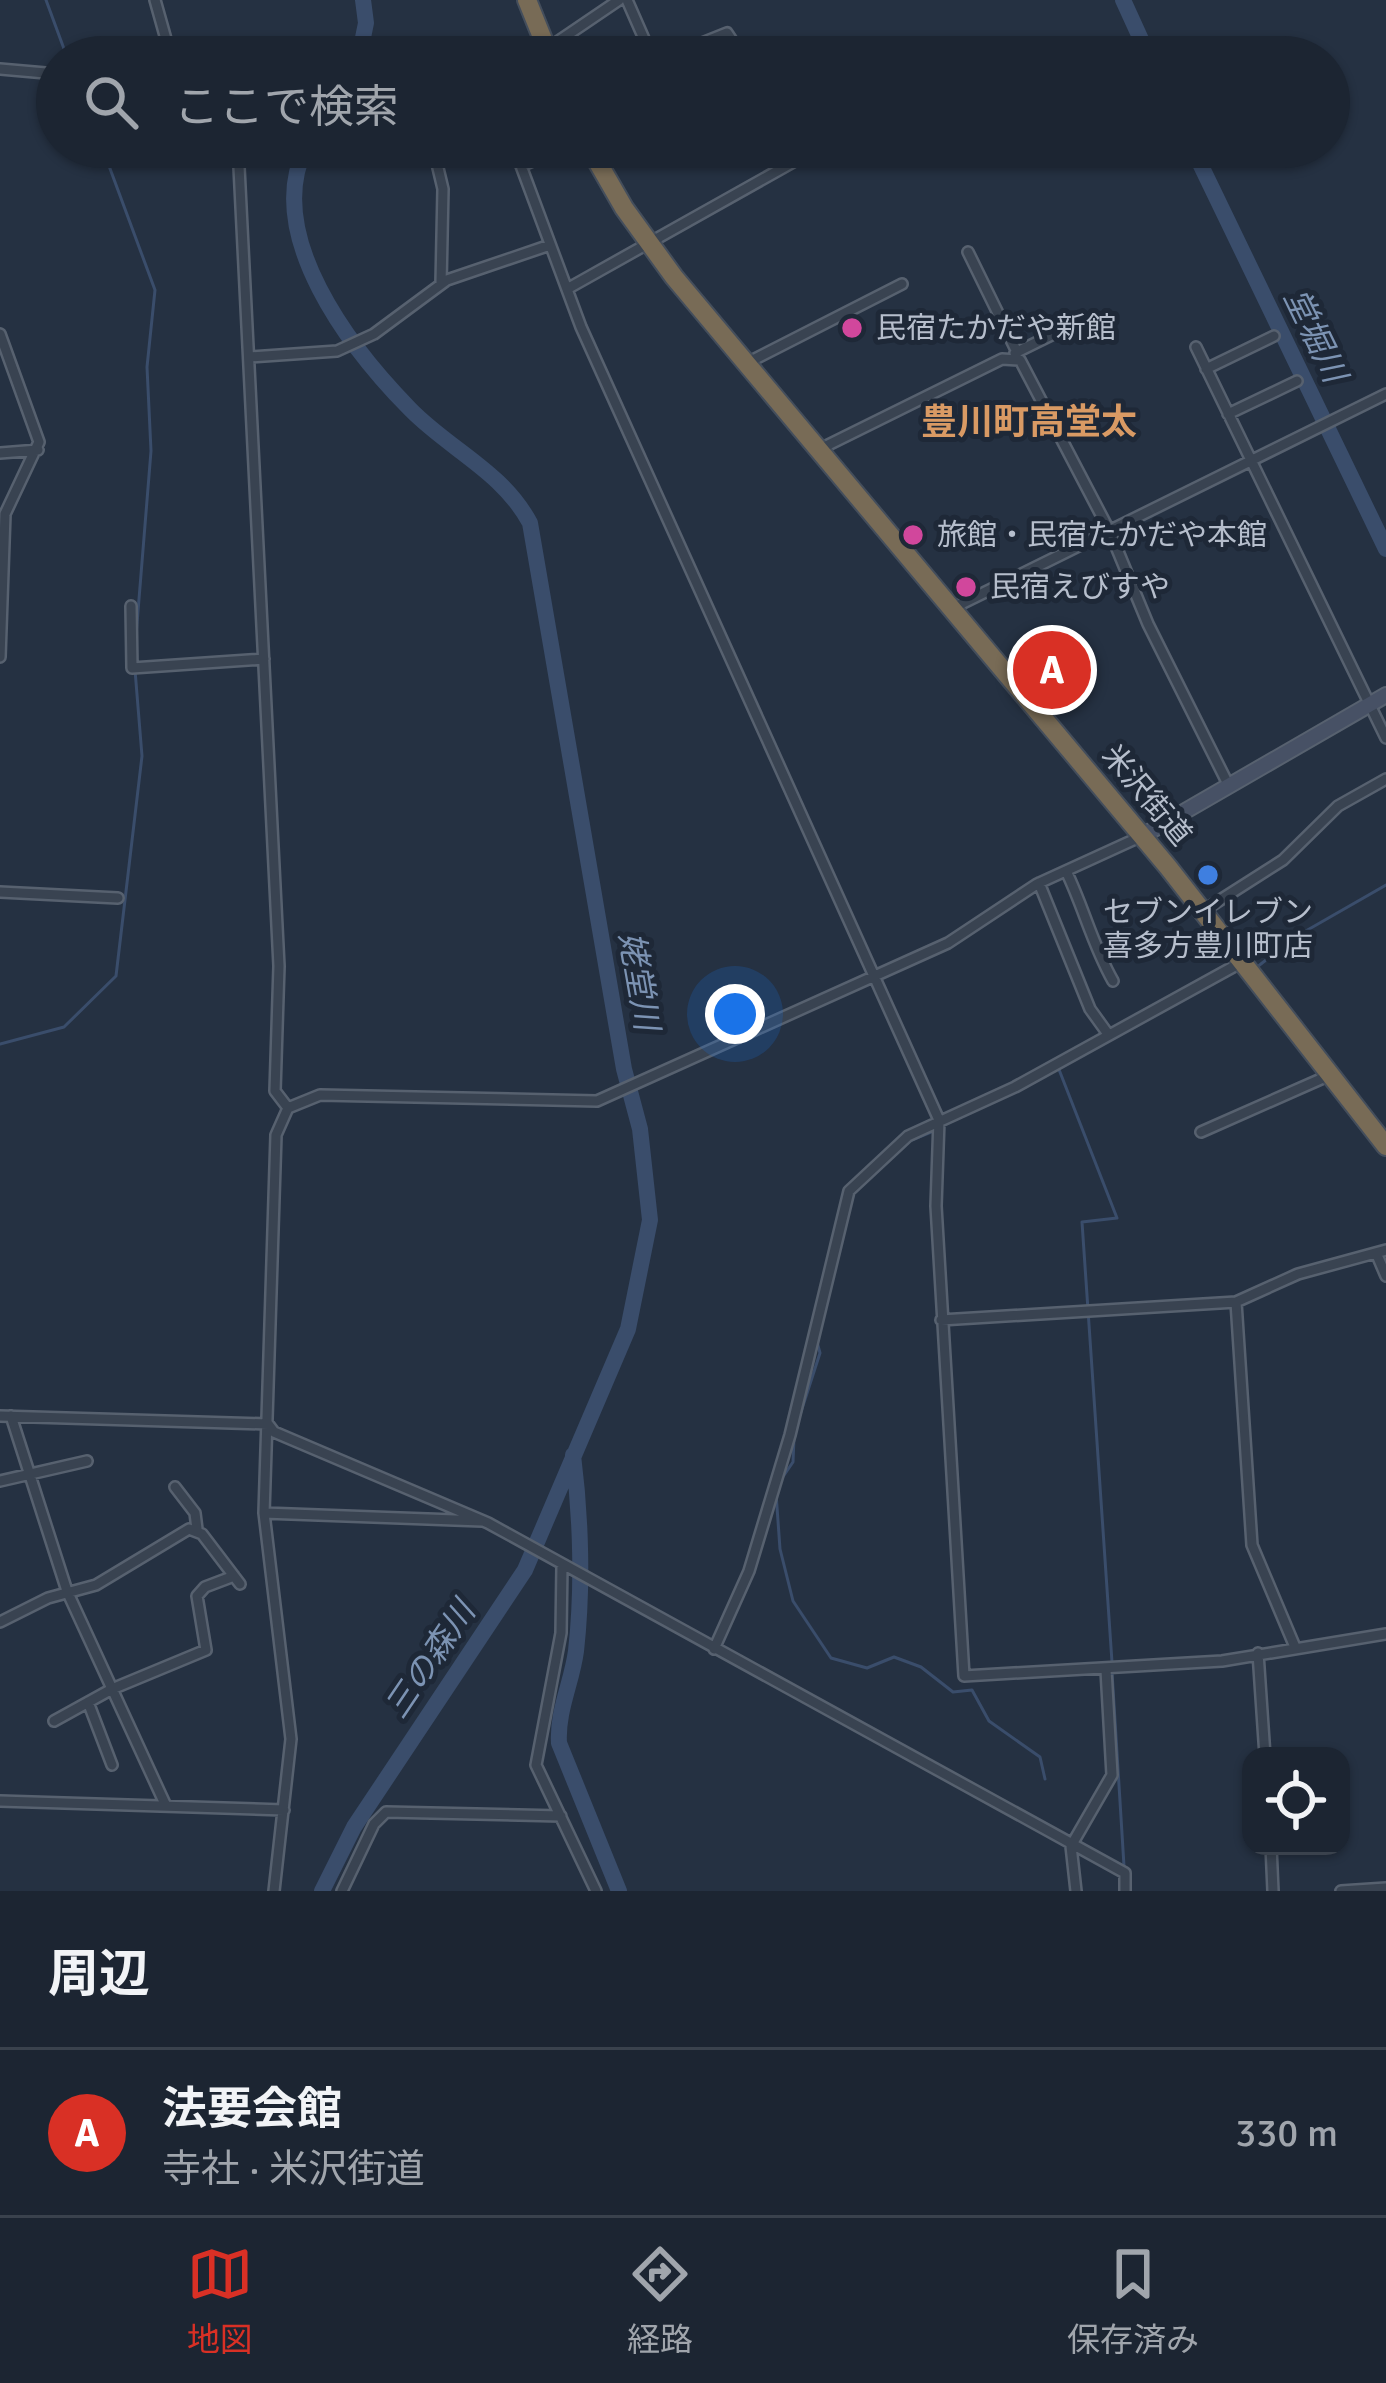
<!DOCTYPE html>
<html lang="ja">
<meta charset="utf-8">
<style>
:root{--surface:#1c2532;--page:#29313e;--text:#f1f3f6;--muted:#a0a5ac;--line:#3a424d;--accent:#d93025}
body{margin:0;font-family:Signika,"Noto Sans JP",sans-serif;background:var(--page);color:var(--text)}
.controls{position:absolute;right:36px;bottom:36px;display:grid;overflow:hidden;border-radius:24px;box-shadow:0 3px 9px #0004}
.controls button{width:108px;height:108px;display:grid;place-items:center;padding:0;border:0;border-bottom:3px solid var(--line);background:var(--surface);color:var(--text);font:60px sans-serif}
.you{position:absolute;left:735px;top:1014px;width:42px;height:42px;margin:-30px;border:9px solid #fff;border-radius:50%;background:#1a73e8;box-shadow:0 0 0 18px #1a73e833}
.badge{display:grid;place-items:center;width:78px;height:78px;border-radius:50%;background:var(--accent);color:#fff;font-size:39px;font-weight:700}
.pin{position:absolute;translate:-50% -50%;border:6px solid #fff;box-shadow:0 3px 12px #0006}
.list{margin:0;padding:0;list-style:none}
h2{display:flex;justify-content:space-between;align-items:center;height:156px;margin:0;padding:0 48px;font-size:51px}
h2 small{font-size:39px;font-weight:400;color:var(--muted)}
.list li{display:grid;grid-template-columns:78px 1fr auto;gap:36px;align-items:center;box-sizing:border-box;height:168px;padding:0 48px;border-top:3px solid var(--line)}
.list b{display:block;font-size:45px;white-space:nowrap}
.list p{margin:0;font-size:39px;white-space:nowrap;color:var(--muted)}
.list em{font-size:39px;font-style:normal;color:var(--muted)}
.icon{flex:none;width:66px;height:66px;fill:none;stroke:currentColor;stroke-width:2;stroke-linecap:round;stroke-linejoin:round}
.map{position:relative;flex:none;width:1386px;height:1891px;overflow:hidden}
.search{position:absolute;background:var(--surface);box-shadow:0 3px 9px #0004;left:36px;right:36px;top:36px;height:132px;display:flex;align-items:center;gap:30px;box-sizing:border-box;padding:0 42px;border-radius:66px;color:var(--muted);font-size:45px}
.sheet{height:324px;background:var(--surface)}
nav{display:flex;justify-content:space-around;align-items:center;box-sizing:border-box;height:168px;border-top:3px solid var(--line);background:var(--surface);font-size:33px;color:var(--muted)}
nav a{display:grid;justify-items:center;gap:6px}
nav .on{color:var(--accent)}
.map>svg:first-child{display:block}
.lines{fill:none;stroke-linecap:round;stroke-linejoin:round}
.stream{stroke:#3a4d6b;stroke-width:3}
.river{stroke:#3a4d6b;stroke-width:16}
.street-casing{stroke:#57616f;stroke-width:14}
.secondary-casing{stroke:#57616f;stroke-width:18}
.highway-casing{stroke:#444e5c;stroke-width:22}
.street{stroke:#394351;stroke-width:9}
.secondary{stroke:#475165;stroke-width:14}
.highway{stroke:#786b56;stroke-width:18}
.hotel-dot{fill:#d1479c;stroke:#1e2837;stroke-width:4.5}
.shop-dot{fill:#3f7fe0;stroke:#1e2837;stroke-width:4.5}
.labels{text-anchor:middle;stroke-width:10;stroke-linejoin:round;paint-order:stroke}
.poi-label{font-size:30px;fill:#b6becc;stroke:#1e2837;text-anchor:start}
.street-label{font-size:30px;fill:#b6becc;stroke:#1e2837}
.water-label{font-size:33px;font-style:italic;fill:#7c93b3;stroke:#1e2837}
.quarter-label{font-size:36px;font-weight:bold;fill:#d99a64;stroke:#1e2837}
</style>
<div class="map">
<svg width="1386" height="1891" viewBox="0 0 1386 1891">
<rect width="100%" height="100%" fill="#253142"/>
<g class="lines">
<path class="stream" d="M46 0 67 57
M102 147 155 290 147 367 151 451 136 636
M1257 967 1297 936 1386 885
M0 1044 64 1027 116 976 142 756 135 670
M1058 1067 1117 1218 1082 1222 1112 1662
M907 1142 936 1130
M886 1163 900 1149
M799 1418 820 1353 817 1342
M778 1484 793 1462 794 1438
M776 1493 780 1549 793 1601 831 1658 867 1668 894 1657 921 1667 953 1692 972 1690 989 1721 1040 1757 1045 1779
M1112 1672 1124 1866"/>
<path class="river" d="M1123 0 1149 57
M359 57 366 23 363 0
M306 147C262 235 351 349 410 409 450 450 502 471 530 523L624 1069 640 1129 650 1220 628 1329 525 1570 354 1827 322 1891
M1192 147 1386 549
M573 1455C581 1517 583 1589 576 1651 572 1682 557 1711 559 1743L619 1891"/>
<g class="street-casing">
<path id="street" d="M155 0 171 57
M627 0 652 57
M535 57 619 0
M667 57 727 33 743 57
M0 69 57 74
M238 147 279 966 275 1091 288 1108
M433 147 443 189 441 284
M514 147 581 327 939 1120 936 1206 964 1676 1222 1661 1386 1634
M521 166 565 147
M968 252 1017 352
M567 289 820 147
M0 334 39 442 5 514 0 657
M1196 347 1386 738
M1015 353 1080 321
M249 357 337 351 374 334 447 280 550 245
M747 363 902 284
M1206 369 1274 336
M1228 414 1297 381
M820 449 1002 359 1020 360 1110 532 1148 624 1229 786
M0 453 38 450
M131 606 132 668 264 659
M951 609 1386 394
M1066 871C1084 908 1092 944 1113 981
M1039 883 1090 1009 1108 1034
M0 892 118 898
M1203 911 1283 860 1338 806 1386 779
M1201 1132 1330 1075
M1377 1255 1386 1276
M1236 1302 1252 1545 1295 1647
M941 1320 1236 1302 1298 1274 1386 1250
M0 1416 268 1424 274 1432 488 1523 1125 1873V1891
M11 1416 67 1591 166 1806
M0 1481 87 1461
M175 1487 195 1513 197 1529
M264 1513 482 1521
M562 1565 561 1633 536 1765 596 1891
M0 1622 48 1598 96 1585 189 1529 202 1534 240 1584
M714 1649 749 1571 790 1435 849 1191 908 1136 1015 1087 1242 962
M1258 1653 1265 1756
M88 1702 112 1765
M54 1721 112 1689 206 1650 197 1596 205 1587 234 1576
M0 1801 284 1810
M1271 1846 1273 1891
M274 1891 291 1739 264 1513 276 1135 288 1108 320 1095 597 1101 948 943 1037 884 1142 836
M342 1891 374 1824 386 1812 561 1816
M1076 1891 1071 1846 1112 1775 1106 1670
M1341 1891 1386 1888"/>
</g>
<g class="secondary-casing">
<path id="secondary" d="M1142 836 1386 695"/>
</g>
<g class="highway-casing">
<path id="highway" d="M527 0 550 57
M589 147 624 208 674 277 1168 867 1386 1146"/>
</g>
<use href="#street" class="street"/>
<use href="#secondary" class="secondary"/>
<use href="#highway" class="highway"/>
</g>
<g class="hotel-dot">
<circle cx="852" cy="328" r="12"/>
<circle cx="913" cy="535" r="12"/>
<circle cx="966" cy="587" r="12"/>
</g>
<circle class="shop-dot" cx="1208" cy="875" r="12"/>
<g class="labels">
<g class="poi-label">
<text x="876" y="338">民宿たかだや新館</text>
<text x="937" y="545">旅館・民宿たかだや本館</text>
<text x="990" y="597">民宿えびすや</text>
<text x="1208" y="922" text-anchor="middle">セブンイレブン<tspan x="1208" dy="34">喜多方豊川町店</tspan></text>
</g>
<g class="street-label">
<text transform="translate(1147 795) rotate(50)" y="10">米沢街道</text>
</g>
<g class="water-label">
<text transform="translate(1316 335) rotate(64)" y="12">堂堀川</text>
<text transform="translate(640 981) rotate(80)" y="12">姥堂川</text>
<text transform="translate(429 1659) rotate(-56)" y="12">三の森川</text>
</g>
<g class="quarter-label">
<text x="1029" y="434">豊川町高堂太</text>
</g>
</g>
</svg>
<div class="controls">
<button><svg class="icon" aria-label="locate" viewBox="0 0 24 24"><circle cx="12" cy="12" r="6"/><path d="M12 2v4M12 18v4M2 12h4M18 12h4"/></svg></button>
</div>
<div class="you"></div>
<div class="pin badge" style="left:1052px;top:670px">A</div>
<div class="search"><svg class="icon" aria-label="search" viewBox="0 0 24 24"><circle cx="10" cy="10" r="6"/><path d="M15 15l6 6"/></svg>ここで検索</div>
</div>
<section class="sheet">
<h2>周辺<small></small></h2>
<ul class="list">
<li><span class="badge">A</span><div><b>法要会館</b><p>寺社 · 米沢街道</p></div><em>330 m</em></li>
</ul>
</section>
<nav>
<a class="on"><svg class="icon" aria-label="map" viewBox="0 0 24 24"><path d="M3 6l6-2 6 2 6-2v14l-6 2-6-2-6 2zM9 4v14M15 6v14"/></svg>地図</a>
<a><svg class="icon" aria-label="directions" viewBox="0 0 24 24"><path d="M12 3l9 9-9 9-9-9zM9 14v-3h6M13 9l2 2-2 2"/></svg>経路</a>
<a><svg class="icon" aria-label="saved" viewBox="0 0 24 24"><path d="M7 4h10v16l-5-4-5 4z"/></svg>保存済み</a>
</nav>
